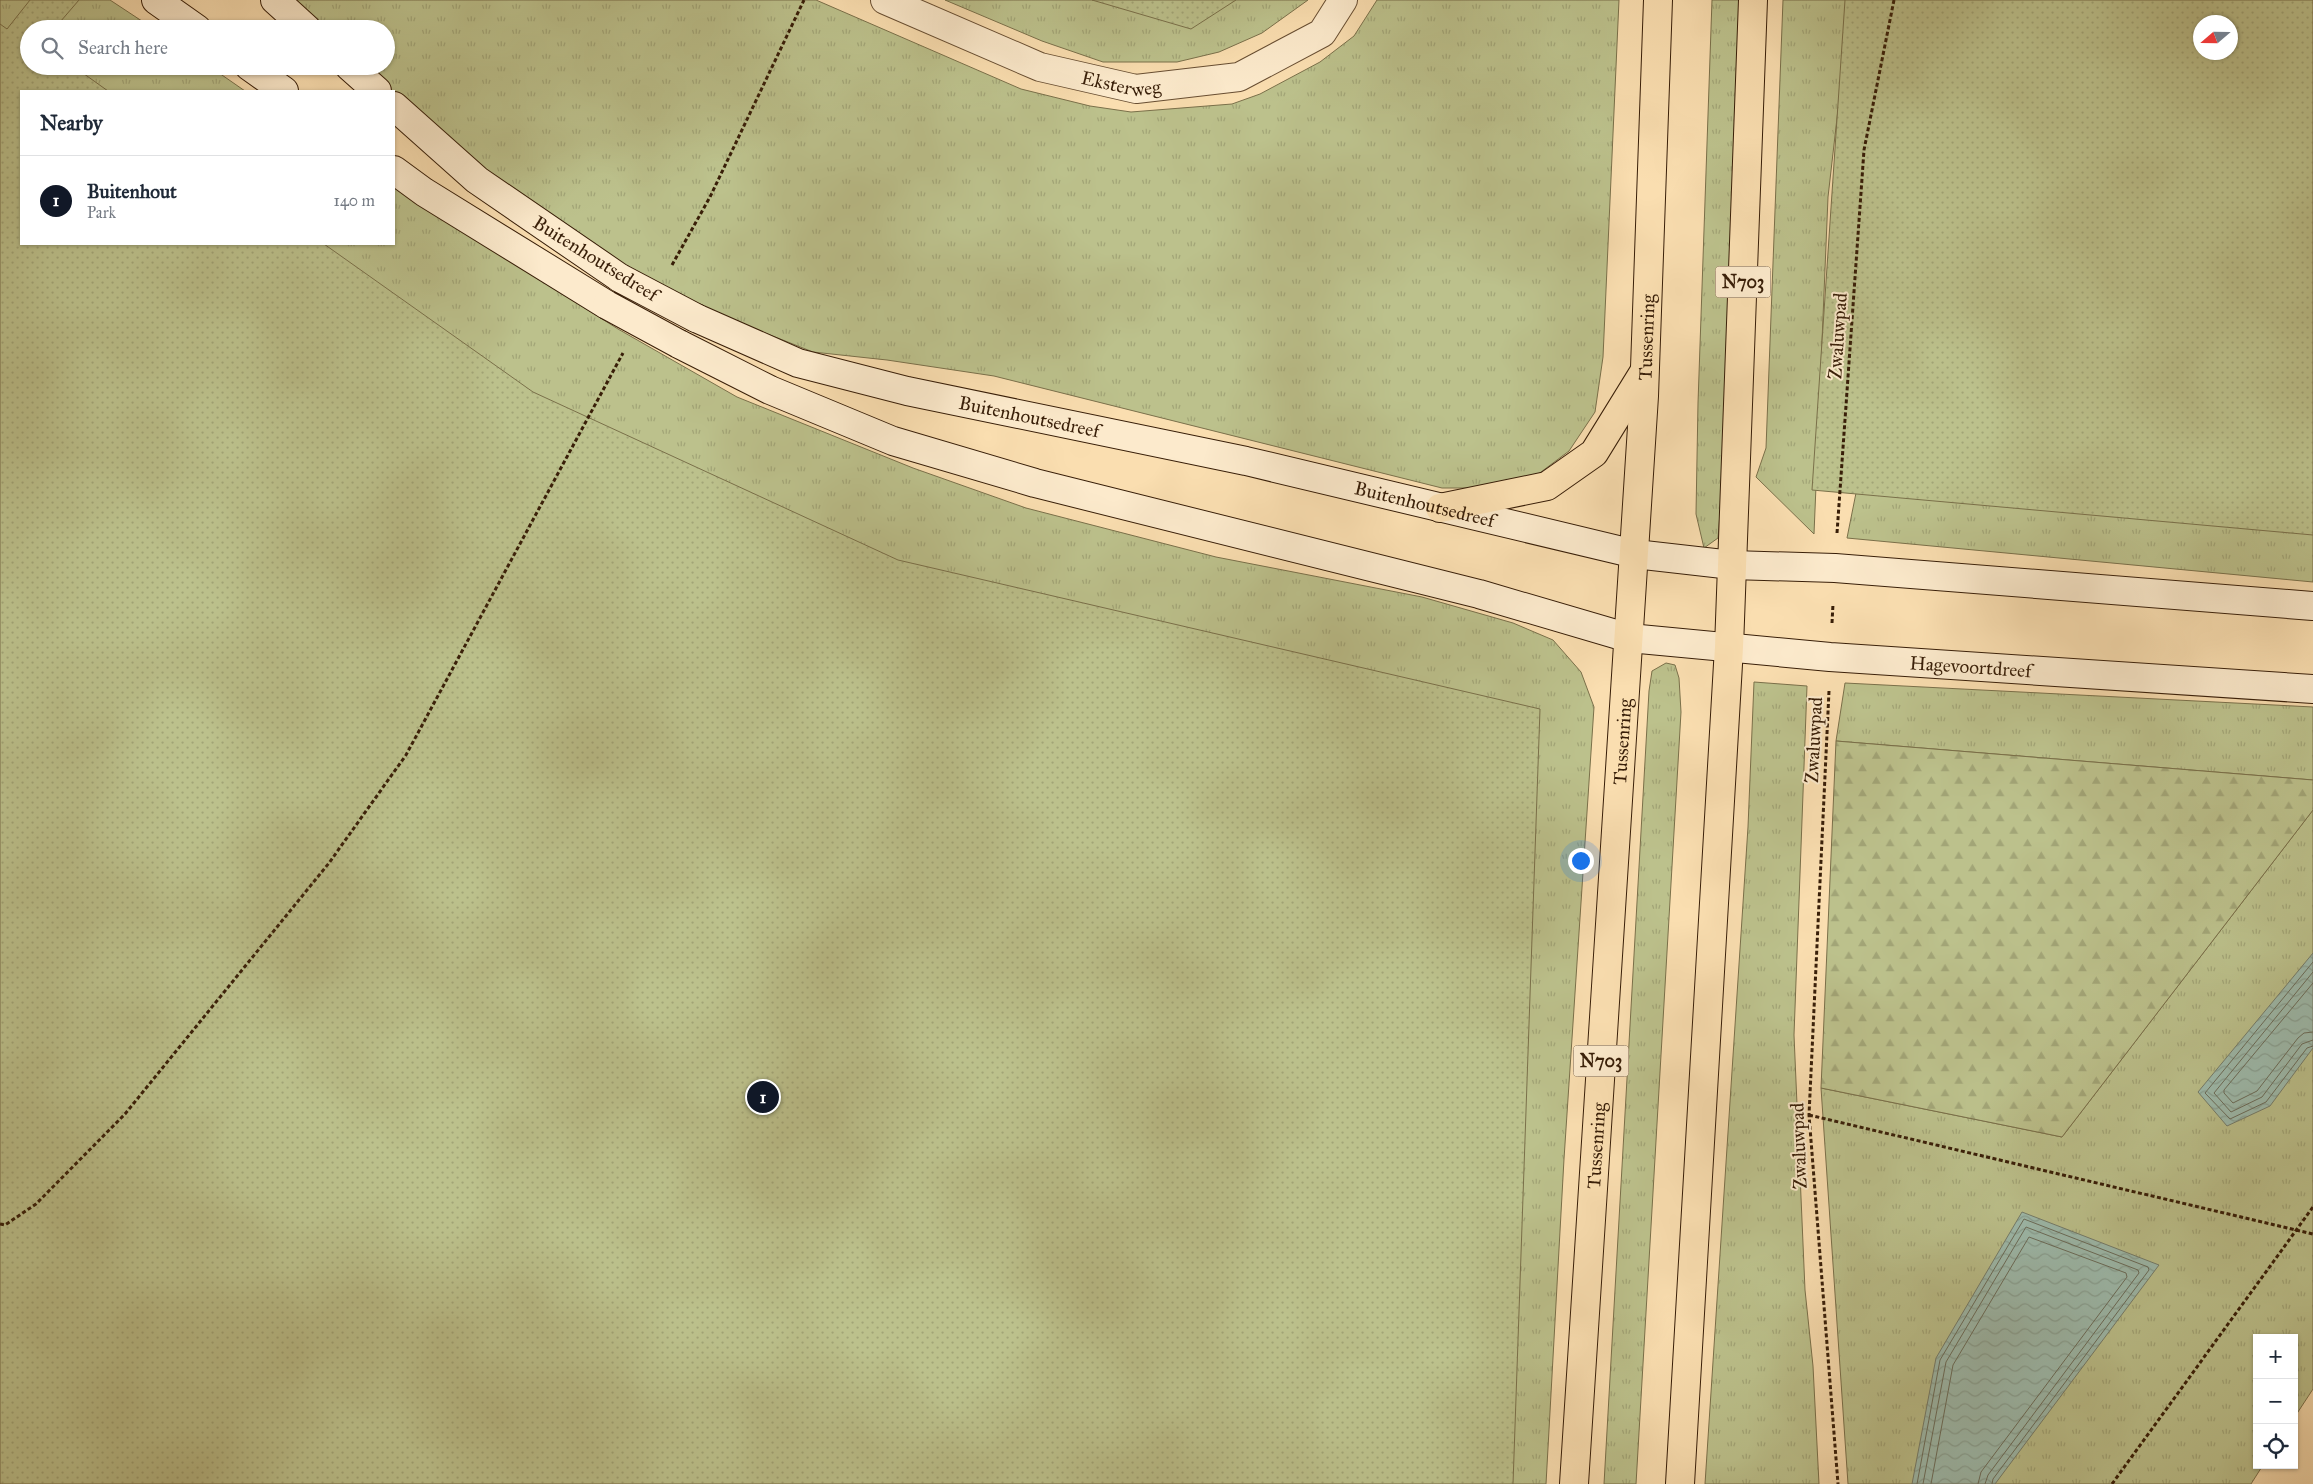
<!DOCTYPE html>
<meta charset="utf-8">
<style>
:root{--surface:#fff;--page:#f6f6f7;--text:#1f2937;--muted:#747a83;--line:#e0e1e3;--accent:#111827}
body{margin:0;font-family:"IM FELL Great Primer",serif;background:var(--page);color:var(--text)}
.controls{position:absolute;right:15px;bottom:15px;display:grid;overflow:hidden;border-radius:0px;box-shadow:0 1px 4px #0004}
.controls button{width:45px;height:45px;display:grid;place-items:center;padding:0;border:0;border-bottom:1px solid var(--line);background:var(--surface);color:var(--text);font:25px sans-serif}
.compass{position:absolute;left:2193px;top:15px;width:45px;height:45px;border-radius:50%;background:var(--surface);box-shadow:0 1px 4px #0004;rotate:250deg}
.you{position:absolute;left:1580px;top:860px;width:18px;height:18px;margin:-12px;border:4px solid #fff;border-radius:50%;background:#1a73e8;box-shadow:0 0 0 8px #1a73e833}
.badge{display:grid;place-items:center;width:32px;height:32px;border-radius:50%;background:var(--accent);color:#fff;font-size:16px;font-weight:700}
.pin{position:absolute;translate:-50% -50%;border:2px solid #fff;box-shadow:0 1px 5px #0006}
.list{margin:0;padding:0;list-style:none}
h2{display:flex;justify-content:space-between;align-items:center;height:65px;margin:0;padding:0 20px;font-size:21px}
h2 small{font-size:16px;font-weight:400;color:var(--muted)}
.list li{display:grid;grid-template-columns:32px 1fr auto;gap:15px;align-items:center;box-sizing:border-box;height:90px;padding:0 20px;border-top:1px solid var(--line)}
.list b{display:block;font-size:19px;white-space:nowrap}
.list p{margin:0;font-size:16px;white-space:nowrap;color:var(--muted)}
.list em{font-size:16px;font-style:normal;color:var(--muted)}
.icon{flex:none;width:28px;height:28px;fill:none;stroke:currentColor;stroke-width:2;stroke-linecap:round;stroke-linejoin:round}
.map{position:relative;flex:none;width:2313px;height:1484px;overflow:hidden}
.search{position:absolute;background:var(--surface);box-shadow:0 1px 4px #0004;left:20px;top:20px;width:375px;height:55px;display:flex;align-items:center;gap:12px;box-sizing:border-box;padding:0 18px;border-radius:28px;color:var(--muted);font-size:19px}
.panel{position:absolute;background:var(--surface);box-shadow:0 1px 4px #0004;left:20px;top:90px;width:375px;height:155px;border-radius:0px}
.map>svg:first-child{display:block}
.grass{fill:url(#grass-tufts);stroke:#7a704a}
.forest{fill:url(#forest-firs);stroke:#7a704a}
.park{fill:url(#park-dots);stroke:#7a704a;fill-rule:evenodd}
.water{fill:url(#water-waves);stroke:#757d6c}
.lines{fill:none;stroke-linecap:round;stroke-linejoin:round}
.shore{stroke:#6b6d5b;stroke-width:1}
.minor-casing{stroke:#684e32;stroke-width:30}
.secondary-casing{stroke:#381e08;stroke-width:30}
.trunk-casing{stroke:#381e08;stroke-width:30}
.path{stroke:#381e08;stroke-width:3;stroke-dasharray:4 2.5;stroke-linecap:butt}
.minor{stroke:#fceacc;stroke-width:28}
.secondary{stroke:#fceacc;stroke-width:28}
.trunk{stroke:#fadeb0;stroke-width:28}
.secondary-bridge-casing{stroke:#381e08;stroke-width:30;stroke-linecap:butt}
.secondary-bridge{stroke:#fceacc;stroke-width:28}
.labels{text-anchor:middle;stroke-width:4;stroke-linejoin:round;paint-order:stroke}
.shield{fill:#fceacc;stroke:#735b43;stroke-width:1}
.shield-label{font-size:18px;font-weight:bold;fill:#381e08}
.street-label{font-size:19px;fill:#381e08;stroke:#fceacc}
</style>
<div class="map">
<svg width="2313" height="1484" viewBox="0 0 2313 1484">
<defs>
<pattern id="grass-tufts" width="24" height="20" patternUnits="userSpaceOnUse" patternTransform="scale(1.25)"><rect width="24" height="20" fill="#bcc18c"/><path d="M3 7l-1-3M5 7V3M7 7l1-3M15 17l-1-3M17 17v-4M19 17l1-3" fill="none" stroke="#a2a577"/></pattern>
<pattern id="forest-firs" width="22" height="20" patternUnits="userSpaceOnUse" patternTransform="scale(1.25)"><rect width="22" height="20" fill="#bcc18c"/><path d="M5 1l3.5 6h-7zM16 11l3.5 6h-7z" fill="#a2a577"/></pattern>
<pattern id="park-dots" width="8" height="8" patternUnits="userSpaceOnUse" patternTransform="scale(1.25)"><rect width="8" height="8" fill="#bcc18c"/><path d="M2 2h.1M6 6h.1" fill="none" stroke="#a2a577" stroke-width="1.8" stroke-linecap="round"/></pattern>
<pattern id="water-waves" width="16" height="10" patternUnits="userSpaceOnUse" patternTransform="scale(1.25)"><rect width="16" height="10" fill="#9ebcae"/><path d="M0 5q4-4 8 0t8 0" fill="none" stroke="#89a194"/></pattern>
</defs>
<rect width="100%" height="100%" fill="#fadeb0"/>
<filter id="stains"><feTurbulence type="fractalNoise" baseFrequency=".004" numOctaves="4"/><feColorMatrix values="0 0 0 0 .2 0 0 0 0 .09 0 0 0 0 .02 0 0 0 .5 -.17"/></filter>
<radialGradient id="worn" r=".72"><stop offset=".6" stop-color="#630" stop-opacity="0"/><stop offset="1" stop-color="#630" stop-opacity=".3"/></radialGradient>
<path class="grass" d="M0 0H110L154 29H29V66H209L245 91H21V244H394V187L618 329 737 397 913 468 1026 508 1216 557 1422 597 1513 623 1553 640 1581 672 1594 707 1564 1159 1546 1484H1446L0 274Z
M290 0H816L1021 89 1090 106 1131 112 1232 104 1260 94 1320 62 1354 36 1377 0H1619L1603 357 1595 412 1569 451 1537 475 1473 488H1442L994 376 887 360 813 352 687 302 587 244 441 137 394 94V91H391L363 66H386V29H322Z
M945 0H1308L1262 33 1219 52 1177 62H1103L1042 41Z
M1712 0H1743L1723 476 1718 538 1704 548 1696 514 1698 403Z
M1783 0H1864L1840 92 1828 197 1814 534 1756 477 1766 448Z
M1865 448 2313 462V582L1847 538Z
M1666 663 1675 665 1679 678 1681 712 1636 1484H1604L1649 691 1652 671Z
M1754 682 1807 686 1794 1035 1805 1290 1813 1366 1819 1484H1705L1748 827Z
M1845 683 2313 707V780L1836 741Z
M2313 810V1389L2294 1418V1338H2257V1465H2263L2251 1484H1848L1821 1088 2062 1137Z"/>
<path class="forest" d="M1836 741 2313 780V810L2062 1137 1821 1088Z"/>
<path class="park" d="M30 0H79L54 29H29V66H73L108 91H21V244H324L533 392 898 560 1540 709 1513 1484H0V24L7 29Z
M1092 0H1236L1191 29Z
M1845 0H2313V535L1812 490ZM2230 22V52H2200V22Z"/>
<path class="water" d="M2313 953V1048L2270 1106 2227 1126 2198 1092Z
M2022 1212 2159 1265 1995 1484H1912L1936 1358Z"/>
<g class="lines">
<path class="shore" d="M2313 962 2205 1093 2230 1119 2266 1102 2307 1048 2313 1046
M2313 972 2214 1093 2231 1112 2262 1097 2302 1044 2313 1040
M2313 983 2224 1090V1093L2233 1103 2257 1091 2298 1038 2304 1033 2313 1032
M1917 1484 1940 1360 2024 1219 2148 1267 2149 1270 1993 1479 1992 1484
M1923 1484 1946 1362 2026 1227 2138 1270 2139 1273 1988 1475 1985 1484
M1931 1484 1953 1365 2029 1237 2126 1273 2127 1277 1981 1472 1978 1484"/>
<g class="minor-casing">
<g id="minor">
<path id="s1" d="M885 0 1040 67 1136 89 1239 77 1322 33 1343 0"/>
</g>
</g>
<g class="secondary-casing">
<g id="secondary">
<path d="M156 0 197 29"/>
<path d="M275 0 307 29"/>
<path d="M249 66 284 91"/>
<path d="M349 66 377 91"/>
<path d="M394 106 477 180 620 278"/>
<path d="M394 170 424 192 607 305"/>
<path id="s2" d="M696 318 798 363 907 391 1246 461 1635 554 1732 565 1835 568 2313 606"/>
<path id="s3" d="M679 344 770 390 893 441 1035 483 1479 594 1629 638 1830 657 2313 689"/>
</g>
</g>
<g class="trunk-casing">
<g id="trunk">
<path d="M1440 508 1547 486 1594 453 1644 372"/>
<path id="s4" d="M1574 1484 1644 396 1658 0"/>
<path d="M1680 1484 1729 647 1753 0"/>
</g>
</g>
<path class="path" d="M672 265 710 197 804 0
M1837 533 1864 150 1894 0
M1832 623 1833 604
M1829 691 1809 1115 1838 1484
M1809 1115 2313 1234
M0 1224 5 1225 36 1204 125 1114 329 863 406 755 623 353
M2112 1484 2313 1207"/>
<use href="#minor" class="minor"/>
<use href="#secondary" class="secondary"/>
<use href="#trunk" class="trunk"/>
<g class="secondary-bridge-casing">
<path id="secondary-bridge" d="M620 278 696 318
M607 305 679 344"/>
</g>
<use href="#secondary-bridge" class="secondary-bridge"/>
</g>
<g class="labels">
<g class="shield">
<rect x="1715.5" y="266.5" width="55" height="31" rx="4"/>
<rect x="1573.5" y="1045.5" width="55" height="31" rx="4"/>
</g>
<g class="shield-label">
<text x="1743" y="288">N703</text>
<text x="1601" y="1067">N703</text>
</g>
<g class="street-label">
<text dy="7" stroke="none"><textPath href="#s1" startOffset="252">Eksterweg</textPath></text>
<text transform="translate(596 258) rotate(32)" y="7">Buitenhoutsedreef</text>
<text transform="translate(1837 336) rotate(-86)" y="7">Zwaluwpad</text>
<text dy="7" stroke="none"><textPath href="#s4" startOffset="1149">Tussenring</textPath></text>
<text dy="7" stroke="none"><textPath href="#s2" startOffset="349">Buitenhoutsedreef</textPath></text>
<text dy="7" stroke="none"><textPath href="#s2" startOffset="754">Buitenhoutsedreef</textPath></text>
<text dy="7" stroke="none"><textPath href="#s3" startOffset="1340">Hagevoortdreef</textPath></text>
<text transform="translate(1813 740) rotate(-87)" y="7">Zwaluwpad</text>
<text dy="7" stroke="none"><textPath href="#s4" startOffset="744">Tussenring</textPath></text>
<text dy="7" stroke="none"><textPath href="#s4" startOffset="339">Tussenring</textPath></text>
<text transform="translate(1798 1146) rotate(-92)" y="7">Zwaluwpad</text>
</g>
</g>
<rect width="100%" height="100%" filter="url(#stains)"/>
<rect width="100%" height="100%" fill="url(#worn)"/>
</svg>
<div class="controls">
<button>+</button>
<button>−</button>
<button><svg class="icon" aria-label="locate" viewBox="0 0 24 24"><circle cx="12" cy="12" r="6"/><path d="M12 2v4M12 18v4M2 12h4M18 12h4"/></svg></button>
</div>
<svg class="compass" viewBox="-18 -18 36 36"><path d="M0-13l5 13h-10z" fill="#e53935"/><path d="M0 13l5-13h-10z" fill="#747a83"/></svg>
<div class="you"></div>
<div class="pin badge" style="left:763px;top:1097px">1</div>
<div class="search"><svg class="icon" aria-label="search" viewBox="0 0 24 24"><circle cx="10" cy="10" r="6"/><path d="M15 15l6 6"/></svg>Search here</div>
<section class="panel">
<h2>Nearby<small></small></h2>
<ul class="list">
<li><span class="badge">1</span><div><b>Buitenhout</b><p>Park</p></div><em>140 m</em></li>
</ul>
</section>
</div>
